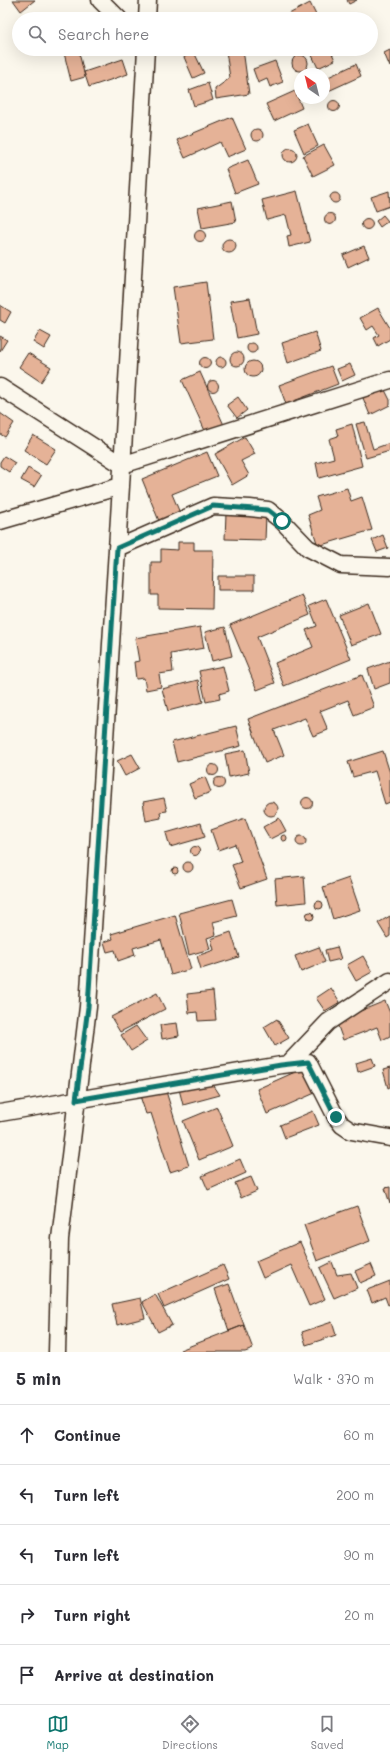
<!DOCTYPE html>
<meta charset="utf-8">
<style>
:root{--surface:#fff;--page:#f2f2f3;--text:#2b2b33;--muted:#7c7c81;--line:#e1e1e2;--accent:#0f766e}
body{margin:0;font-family:Mali,sans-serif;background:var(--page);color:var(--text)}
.compass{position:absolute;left:294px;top:68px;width:36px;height:36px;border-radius:50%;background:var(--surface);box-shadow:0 4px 16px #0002;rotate:325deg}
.stop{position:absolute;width:12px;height:12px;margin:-9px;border:3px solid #0f766e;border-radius:50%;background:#fff}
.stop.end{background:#0f766e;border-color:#fff;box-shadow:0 1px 4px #0008}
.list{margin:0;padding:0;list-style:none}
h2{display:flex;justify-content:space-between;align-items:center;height:52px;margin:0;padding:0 16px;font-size:17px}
h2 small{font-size:13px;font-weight:400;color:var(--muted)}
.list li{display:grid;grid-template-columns:26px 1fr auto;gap:12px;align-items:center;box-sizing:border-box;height:60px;padding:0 16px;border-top:1px solid var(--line)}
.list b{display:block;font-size:15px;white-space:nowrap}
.list em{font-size:13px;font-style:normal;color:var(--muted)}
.icon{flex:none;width:22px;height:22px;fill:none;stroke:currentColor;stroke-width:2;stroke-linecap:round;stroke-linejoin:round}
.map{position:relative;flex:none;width:390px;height:1352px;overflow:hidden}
.search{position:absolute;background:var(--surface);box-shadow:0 4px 16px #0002;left:12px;right:12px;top:12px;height:44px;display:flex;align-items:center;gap:10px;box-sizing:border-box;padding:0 14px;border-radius:22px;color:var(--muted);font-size:15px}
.sheet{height:352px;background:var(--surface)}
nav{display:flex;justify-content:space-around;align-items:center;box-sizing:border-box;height:56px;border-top:1px solid var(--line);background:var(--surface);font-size:11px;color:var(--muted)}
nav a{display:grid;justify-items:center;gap:2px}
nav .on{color:var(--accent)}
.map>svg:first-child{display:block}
.building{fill:#e5b297;stroke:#3b2a1e}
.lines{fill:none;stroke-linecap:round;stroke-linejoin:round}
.minor-casing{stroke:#3b2a1e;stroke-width:19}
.minor{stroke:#fbf7ec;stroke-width:16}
.route{stroke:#0f766e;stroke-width:5}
</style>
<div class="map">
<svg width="390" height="1352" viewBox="0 0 390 1352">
<rect width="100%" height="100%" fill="#fbf7ec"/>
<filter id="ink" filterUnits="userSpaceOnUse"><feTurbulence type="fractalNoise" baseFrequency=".025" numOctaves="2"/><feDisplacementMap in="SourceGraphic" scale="8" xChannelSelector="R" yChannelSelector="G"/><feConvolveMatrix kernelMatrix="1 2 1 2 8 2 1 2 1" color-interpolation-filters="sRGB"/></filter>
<g filter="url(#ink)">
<path class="building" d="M13 0H35L21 11Z
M347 0H357L349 4Z
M310 3 317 17 312 19H286L285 16Z
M63 49H78L85 77 71 81Z
M243 49 249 94 216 99 215 89 230 78 226 51Z
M309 49H330L335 60 318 68Z
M390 50V67L384 53Z
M194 52 204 73 193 78 184 57Z
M292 63a8 8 0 1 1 16 0a8 8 0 1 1-16 0Z
M123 59 128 74 89 87 84 72Z
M275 61 283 82 270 87 267 79 258 83 253 69Z
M356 64 361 76 324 93V79Z
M208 83 213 100 194 106 189 90Z
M295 91 302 108 274 121 266 104Z
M328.5 106a5.5 5.5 0 1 1 11 0a5.5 5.5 0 1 1-11 0Z
M232 117 246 149 227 157 220 142 185 158 177 140Z
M308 124 318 146 304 153 294 130Z
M251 135a6 6 0 1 1 12 0a6 6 0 1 1-12 0Z
M324 145 335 165 313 176 303 156Z
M283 155a7 7 0 1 1 14 0a7 7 0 1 1-14 0Z
M248 160 258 184 235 193 226 169Z
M297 191 310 242 289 247 287 236 291 235 286 215 267 220 262 200Z
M389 191 390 206 376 211 371 197Z
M330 198a5 5 0 1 1 10 0a5 5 0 1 1-10 0Z
M232 201 236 222 202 228 198 208Z
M324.5 219a5.5 5.5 0 1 1 11 0a5.5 5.5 0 1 1-11 0Z
M383 215 388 221 380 227 376 221Z
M361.5 224a5.5 5.5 0 1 1 11 0a5.5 5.5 0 1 1-11 0Z
M194.5 236a5.5 5.5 0 1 1 11 0a5.5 5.5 0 1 1-11 0Z
M222 246a7 7 0 1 1 14 0a7 7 0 1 1-14 0Z
M364 246 369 257 348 267 343 255Z
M206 282 213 339 181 343 173 287Z
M250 298 257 334 237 338 230 301Z
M0 305 11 312 5 323 0 320Z
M378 308 390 328V339L378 346 374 338 379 335 373 326 367 330 360 318Z
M40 331 51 337 44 349 33 342Z
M315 332 321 351 288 363 282 343Z
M0 336 7 340 0 351Z
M247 348a5 5 0 1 1 10 0a5 5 0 1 1-10 0Z
M230 359a7 7 0 1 1 14 0a7 7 0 1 1-14 0Z
M28 353 51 367 41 382 19 367Z
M216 362a5 5 0 1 1 10 0a5 5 0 1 1-10 0Z
M199.5 363a5.5 5.5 0 1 1 11 0a5.5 5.5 0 1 1-11 0Z
M245 369a8 8 0 1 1 16 0a8 8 0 1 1-16 0Z
M350 364 355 375 342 381 337 369Z
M331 366 338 384 286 404 279 385Z
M200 372 224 425 206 433 182 380Z
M207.5 386a5.5 5.5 0 1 1 11 0a5.5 5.5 0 1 1-11 0Z
M384 388 390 400V405L370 415 363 398Z
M238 397 247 410 237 418 227 405Z
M0 413 14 423 5 437 0 434Z
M365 422 373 449 390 443V451L366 458 356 424Z
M352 424 362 466 319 478 316 463 334 458 329 439 338 436 336 429Z
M33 435 56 449 46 464 24 450Z
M245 437 255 454 241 461 249 475 232 485 215 454Z
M207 452 217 476 172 494 180 513 159 521 142 479Z
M4 456 15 463 9 472 0 466V462Z
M28 468 41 476 34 487 21 480Z
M347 488 351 501 362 497 372 530 318 546 308 515 320 510 316 497Z
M226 513 266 515 265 540 225 539Z
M383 535 388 548 377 552 372 540Z
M178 542H194V550H213L212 609 158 608V595H151V562H161V549L178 550Z
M218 576H254V590H218Z
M302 595 310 615 257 637 275 683 257 690 230 625Z
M326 599 351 659 284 686 275 663 313 647 306 630 317 626 309 606Z
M369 603 381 634 351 645 339 615Z
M200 627 204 648 171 654 173 672 159 674 161 687 146 690 144 678 136 679 134 662 139 661 135 638Z
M225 627 232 656 212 661 205 632Z
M390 661V683L374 689 368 669Z
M223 666 229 691 219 694 220 699 206 702 199 671Z
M362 675 374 707 354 715 348 700 320 711 328 730 313 736 305 718 274 730 284 755 265 763 248 719Z
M198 680 203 702 168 711 162 689Z
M236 726 241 746 177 762 172 742Z
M245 750 249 773 229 777 225 754Z
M383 751 390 773V802L385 804 375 771 353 777 348 762Z
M132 754 140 768 125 776 117 761Z
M207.5 770a5.5 5.5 0 1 1 11 0a5.5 5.5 0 1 1-11 0Z
M205 777 211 792 195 798 189 784Z
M213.5 783a5.5 5.5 0 1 1 11 0a5.5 5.5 0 1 1-11 0Z
M301.5 803a5.5 5.5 0 1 1 11 0a5.5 5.5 0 1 1-11 0Z
M164 798 167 811 160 812 161 818 146 821 143 802Z
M264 809a7 7 0 1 1 14 0a7 7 0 1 1-14 0Z
M245 818 267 879 241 888 232 865 241 862 235 844 218 850 211 830Z
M279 818 286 831 270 839 263 827Z
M201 823 205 837 170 847 166 833Z
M281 838a3 3 0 1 1 6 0a3 3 0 1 1-6 0Z
M296 841a5 5 0 1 1 10 0a5 5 0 1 1-10 0Z
M190.5 851a4.5 4.5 0 1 1 9 0a4.5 4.5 0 1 1-9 0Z
M183 867a5 5 0 1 1 10 0a5 5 0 1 1-10 0Z
M172 871a3 3 0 1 1 6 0a3 3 0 1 1-6 0Z
M304 876 306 902 277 905 275 879Z
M349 878 360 910 333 919 323 887Z
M232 899 237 916 213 922 216 935 207 938 210 949 189 955 179 913Z
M315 905a4 4 0 1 1 8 0a4 4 0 1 1-8 0Z
M306 916a4 4 0 1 1 8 0a4 4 0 1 1-8 0Z
M175 915 191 969 171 975 161 940 133 948 135 955 118 961 115 950 107 952 104 942 113 939 111 934Z
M390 916V936L387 938 378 923Z
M231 932 239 957 201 969 197 956 214 950 211 939Z
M319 947 325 962 301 972 295 956Z
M337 947 341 959 328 962 325 950Z
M363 956 372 972 356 981 347 965Z
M331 988 340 1002 325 1011 316 998Z
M213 991 216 1020 198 1021 197 1012 189 1013 187 994Z
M157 993 165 1009 120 1032 111 1017Z
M385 1001 390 1013V1036L382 1040 377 1027 343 1040 336 1021Z
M277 1019 289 1038 275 1046 264 1027Z
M177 1023 179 1036 162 1039 160 1025Z
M136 1026 147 1041 131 1051 121 1035Z
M372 1058 375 1066 358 1072 356 1063Z
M304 1068 315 1093 267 1114 257 1089Z
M390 1068V1087L388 1088 383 1070Z
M210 1080 220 1095 183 1105 179 1089Z
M165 1088 189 1166 170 1172 151 1113 146 1114 140 1096Z
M217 1107 233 1146 199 1160 183 1121Z
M313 1111 319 1125 285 1138 280 1125Z
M240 1159 246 1173 208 1190 202 1176Z
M251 1177 257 1191 241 1198 235 1183Z
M390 1187V1204L385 1188Z
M357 1206 370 1241 317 1261 304 1225Z
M300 1242 325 1299 309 1306 291 1265 263 1278 256 1261Z
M332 1262 337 1275 351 1273 357 1288 334 1298 320 1268Z
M371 1264 376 1276 360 1283 355 1271Z
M223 1265 229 1279 164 1308 158 1294Z
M390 1281V1304L388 1305 385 1297 372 1303 367 1290Z
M229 1284 244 1325 229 1331 215 1289Z
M155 1294 172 1325 158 1332 142 1302Z
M140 1298 145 1318 117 1325 112 1304Z
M332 1322 336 1335 306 1345 302 1332Z
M244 1325 253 1349 245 1352H181L180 1350Z"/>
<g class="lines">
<g class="minor-casing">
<path id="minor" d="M100 0 119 19
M147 19 148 0
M0 387 122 465 390 380
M0 521 121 486
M117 548 213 506 250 508 268 510 282 521 308 548 341 565 390 567
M288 1064 328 1022 390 981
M0 1113 281 1065 308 1062 336 1117 342 1125 351 1131 390 1138
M57 1352 60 1239 88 1007 121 486 146 49"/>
</g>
<use href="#minor" class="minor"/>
</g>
</g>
<g class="lines" filter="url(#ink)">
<path class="route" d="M282 521 268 510 213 506 117 548 88 1007 76 1100 281 1065 308 1062 336 1117"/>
</g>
</svg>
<svg class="compass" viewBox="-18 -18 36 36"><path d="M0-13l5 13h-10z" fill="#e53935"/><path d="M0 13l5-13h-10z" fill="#7c7c81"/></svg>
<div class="stop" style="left:282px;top:521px"></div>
<div class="stop end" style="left:336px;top:1117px"></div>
<div class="search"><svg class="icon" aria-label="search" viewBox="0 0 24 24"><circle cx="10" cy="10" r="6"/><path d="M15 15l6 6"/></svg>Search here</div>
</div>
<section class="sheet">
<h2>5 min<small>Walk · 370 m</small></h2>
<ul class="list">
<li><svg class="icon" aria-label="ahead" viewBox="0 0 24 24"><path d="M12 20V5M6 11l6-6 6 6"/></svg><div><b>Continue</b></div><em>60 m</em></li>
<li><svg class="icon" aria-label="left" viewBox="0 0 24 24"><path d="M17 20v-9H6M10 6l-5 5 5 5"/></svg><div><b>Turn left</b></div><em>200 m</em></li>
<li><svg class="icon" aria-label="left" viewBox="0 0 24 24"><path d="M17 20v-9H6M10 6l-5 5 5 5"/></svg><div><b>Turn left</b></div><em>90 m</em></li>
<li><svg class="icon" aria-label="right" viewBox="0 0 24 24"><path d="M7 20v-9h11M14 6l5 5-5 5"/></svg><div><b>Turn right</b></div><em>20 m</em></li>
<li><svg class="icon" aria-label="arrive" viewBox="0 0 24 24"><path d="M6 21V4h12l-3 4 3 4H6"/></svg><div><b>Arrive at destination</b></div></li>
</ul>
</section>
<nav>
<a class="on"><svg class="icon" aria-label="map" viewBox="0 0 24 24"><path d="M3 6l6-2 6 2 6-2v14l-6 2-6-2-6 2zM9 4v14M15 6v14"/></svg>Map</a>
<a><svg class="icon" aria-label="directions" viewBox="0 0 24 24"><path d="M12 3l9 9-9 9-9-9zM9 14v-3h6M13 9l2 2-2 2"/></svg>Directions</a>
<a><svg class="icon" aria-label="saved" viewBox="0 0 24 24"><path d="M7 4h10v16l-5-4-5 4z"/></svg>Saved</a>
</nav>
